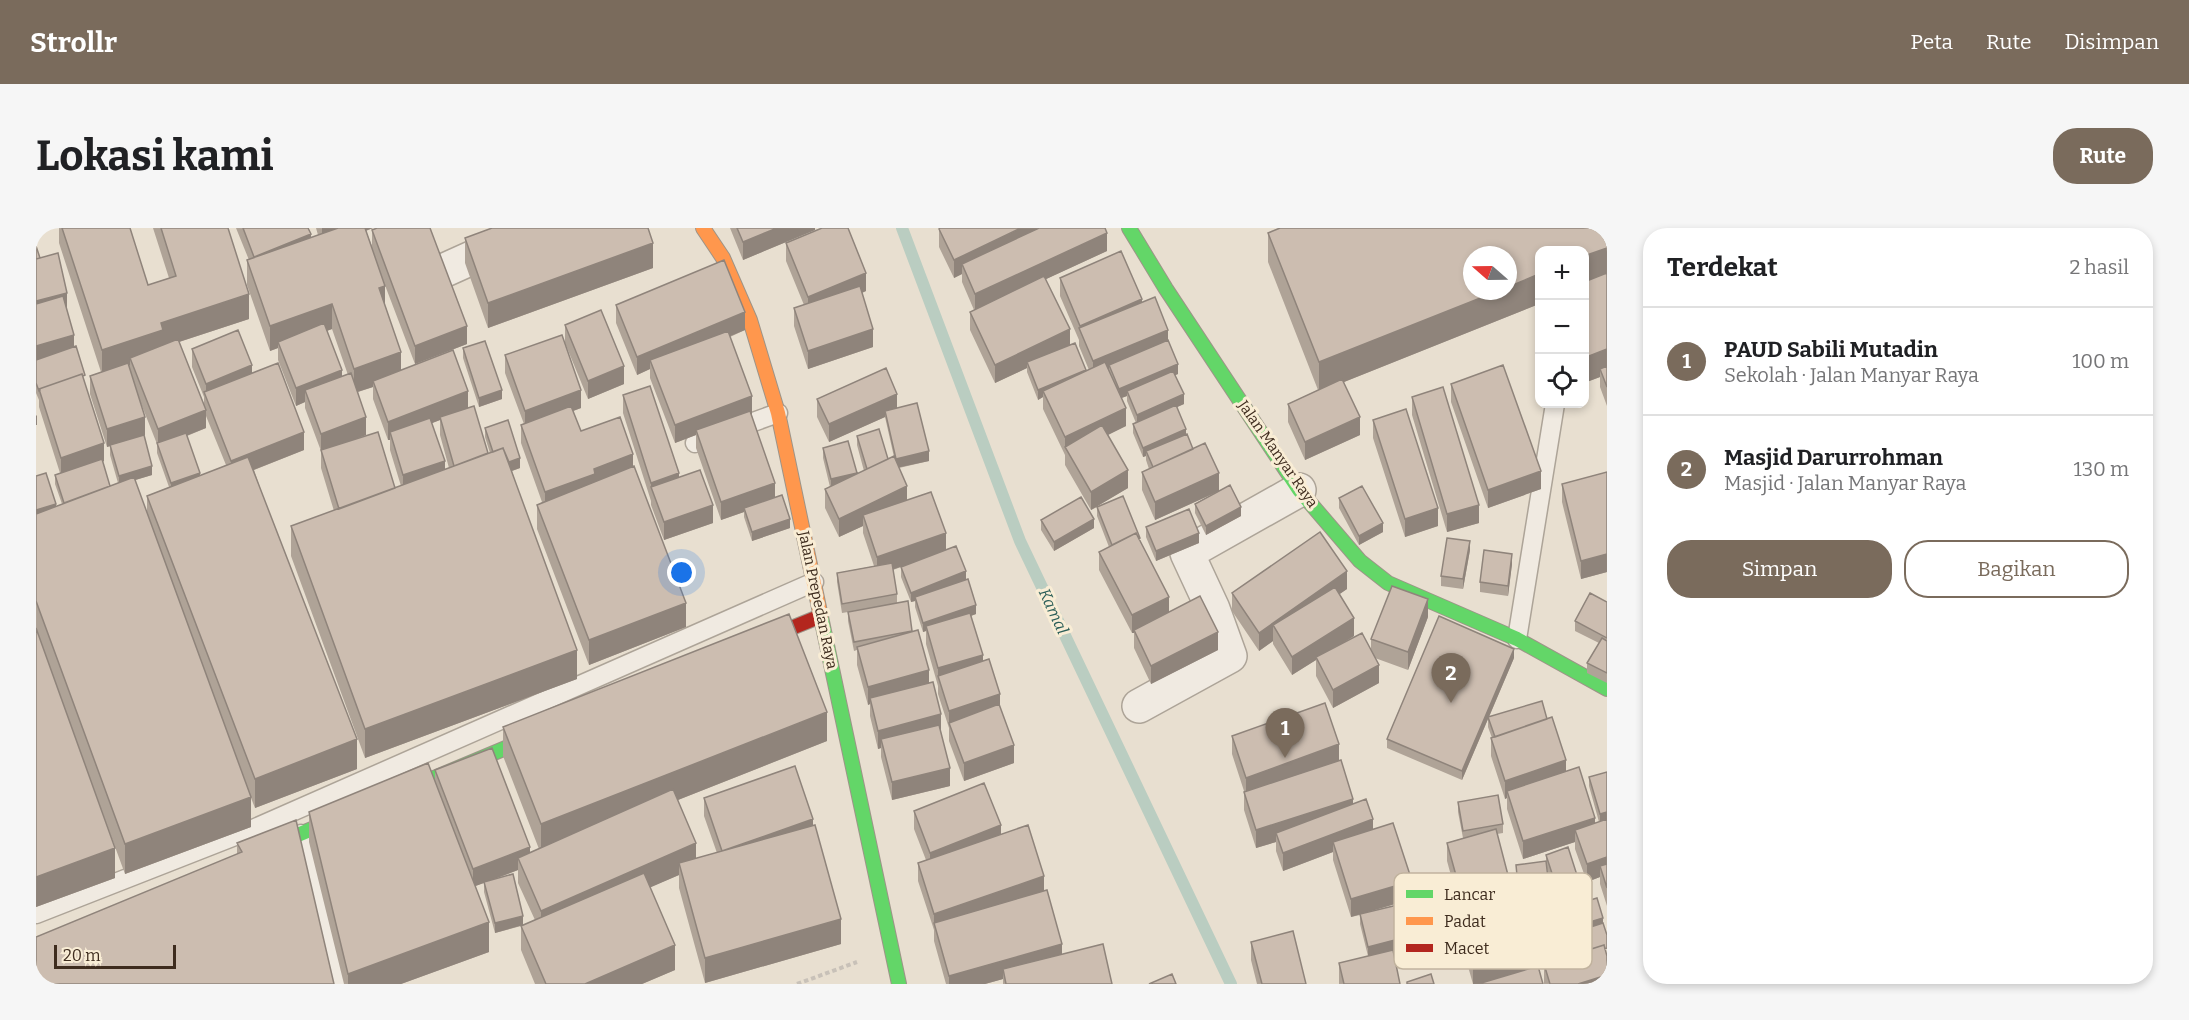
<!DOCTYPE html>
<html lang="id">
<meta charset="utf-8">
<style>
:root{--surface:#fff;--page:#f6f6f6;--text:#202124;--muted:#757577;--line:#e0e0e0;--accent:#7a6b5c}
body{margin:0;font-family:Bitter,serif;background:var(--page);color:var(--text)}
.controls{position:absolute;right:18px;top:18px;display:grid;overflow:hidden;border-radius:12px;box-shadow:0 3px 9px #0003}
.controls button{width:54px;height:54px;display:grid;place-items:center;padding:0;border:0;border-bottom:2px solid var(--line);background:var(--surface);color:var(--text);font:30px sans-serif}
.compass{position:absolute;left:1427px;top:18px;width:54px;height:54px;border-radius:50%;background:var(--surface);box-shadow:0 3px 9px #0003;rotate:290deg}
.scale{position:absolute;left:18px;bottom:15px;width:122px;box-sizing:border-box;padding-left:6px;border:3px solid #3e2c1e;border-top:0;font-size:16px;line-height:21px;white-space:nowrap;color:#3e2c1e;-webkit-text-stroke:4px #f9edd5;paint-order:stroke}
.you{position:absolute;left:646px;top:345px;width:21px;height:21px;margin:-15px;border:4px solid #fff;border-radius:50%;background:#1a73e8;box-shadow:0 0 0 9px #1a73e833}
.badge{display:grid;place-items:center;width:39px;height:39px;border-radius:50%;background:var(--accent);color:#fff;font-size:20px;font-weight:700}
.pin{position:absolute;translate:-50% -50px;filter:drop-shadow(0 2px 3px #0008)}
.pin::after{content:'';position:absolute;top:32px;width:21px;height:18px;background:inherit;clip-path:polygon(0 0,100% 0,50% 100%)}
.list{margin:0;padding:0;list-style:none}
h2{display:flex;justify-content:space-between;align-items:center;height:78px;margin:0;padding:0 24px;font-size:26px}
h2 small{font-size:20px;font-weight:400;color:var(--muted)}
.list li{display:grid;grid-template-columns:39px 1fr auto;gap:18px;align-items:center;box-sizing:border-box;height:108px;padding:0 24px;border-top:2px solid var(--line)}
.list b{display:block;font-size:22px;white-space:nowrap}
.list p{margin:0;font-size:20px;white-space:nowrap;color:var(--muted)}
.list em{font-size:20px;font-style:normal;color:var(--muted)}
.actions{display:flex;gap:12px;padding:18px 24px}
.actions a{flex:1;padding:14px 0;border:2px solid var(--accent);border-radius:24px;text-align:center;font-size:21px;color:var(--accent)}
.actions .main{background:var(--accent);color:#fff}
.icon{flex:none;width:33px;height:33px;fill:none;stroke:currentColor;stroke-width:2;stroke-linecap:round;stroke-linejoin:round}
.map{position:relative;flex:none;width:1571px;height:756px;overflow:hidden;border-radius:24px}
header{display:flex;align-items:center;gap:36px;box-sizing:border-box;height:84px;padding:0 30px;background:var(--accent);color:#fff}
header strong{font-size:28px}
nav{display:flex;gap:33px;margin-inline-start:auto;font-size:21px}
.intro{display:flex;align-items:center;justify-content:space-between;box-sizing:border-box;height:144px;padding:0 36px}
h1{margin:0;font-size:42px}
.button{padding:15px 27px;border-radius:24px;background:var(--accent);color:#fff;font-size:21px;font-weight:700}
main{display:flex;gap:36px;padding:0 36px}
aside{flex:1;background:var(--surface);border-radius:24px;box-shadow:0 3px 9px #0003}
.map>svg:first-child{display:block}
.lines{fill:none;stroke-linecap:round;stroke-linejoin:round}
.stream{stroke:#bacdc1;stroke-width:12}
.lane-casing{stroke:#ada498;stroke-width:21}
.street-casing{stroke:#ada498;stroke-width:36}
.fast-casing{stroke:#9d9488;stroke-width:16}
.slow-casing{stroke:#9d9488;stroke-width:16}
.jam-casing{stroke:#9d9488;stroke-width:16}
.path{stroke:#c8c1b8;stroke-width:4;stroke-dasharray:4.5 3;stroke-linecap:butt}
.lane{stroke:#f0eae1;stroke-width:18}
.street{stroke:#f0eae1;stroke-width:33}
.fast{stroke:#63d668;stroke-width:14}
.slow{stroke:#ff974d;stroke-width:14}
.jam{stroke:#b3261e;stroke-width:14}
.wall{fill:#afa397;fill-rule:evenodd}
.shaded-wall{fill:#8f847b}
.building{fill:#ccbdb0;stroke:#8f847b;stroke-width:1.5}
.labels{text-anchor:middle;stroke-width:6;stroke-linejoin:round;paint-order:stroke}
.street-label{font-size:15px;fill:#3e2c1e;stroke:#f9edd5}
.water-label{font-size:16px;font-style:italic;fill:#2c5f59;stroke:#f9edd5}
.key{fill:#f9edd5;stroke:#c1b39e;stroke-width:1.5}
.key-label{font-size:16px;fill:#3e2c1e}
</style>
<header>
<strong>Strollr</strong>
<nav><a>Peta</a><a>Rute</a><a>Disimpan</a></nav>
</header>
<div class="intro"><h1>Lokasi kami</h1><a class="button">Rute</a></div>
<main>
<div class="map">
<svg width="1571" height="756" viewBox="0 0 1571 756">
<rect width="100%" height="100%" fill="#e8dfd0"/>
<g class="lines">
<path class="stream" d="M866 0 984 313 1195 756"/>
<g class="lane-casing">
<path id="lane" d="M659 215 742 185
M1481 411 1519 176
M265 606 300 756
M0 686 217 601 778 354"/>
</g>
<g class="street-casing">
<path id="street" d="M409 42 502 0
M1103 478 1194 428 1177 381 1151 325 1263 262"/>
</g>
<g class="fast-casing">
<path id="fast" d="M1093 0 1130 61 1263 262 1324 333 1352 355 1481 411 1571 461
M785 389 863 756
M221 624 508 504"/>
</g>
<g class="slow-casing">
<path id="slow" d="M667 0 687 30 714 92 742 185 785 389"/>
</g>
<g class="jam-casing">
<path id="jam" d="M716 416 785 388"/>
</g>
<path class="path" d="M761 756 821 734"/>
<use href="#lane" class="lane"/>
<use href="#street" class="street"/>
<use href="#fast" class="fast"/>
<use href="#slow" class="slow"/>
<use href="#jam" class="jam"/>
</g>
<path class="wall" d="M23 0H94L112 57 133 50 117 0H192L213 91 143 114 168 176V169L156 139V121L216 145 268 222 218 242 321 541 219 580 215 570V599L89 646 39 510 79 650 0 679V248L20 278 26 276 19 256V247L24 245 3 179V172L0 165V18L4 30 31 83 38 119 49 156 68 233 66 234 74 258 82 255 74 227V218L71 219 54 166V148L65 144 23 15ZM104 173 121 216V225L133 259 111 268V285L99 252 116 247 106 208 109 207ZM170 188 190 237 164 248 151 208 170 200Z
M200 0H272L275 10 282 7 280 0H337L330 3 336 18V2L431 116 379 136 347 52 349 79 365 142 432 180 452 225H454L449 209V200L484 240 476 243 541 451 329 530 255 328V298L298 283 285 240V223L269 180V174L260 178 242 132V120L234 123 211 57V32H213ZM296 101 312 147 306 149 291 103ZM337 159V171L352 212H354V222L365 258 359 260 322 210 330 207 322 164ZM404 192V207L413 240 409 241 396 195Z
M694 0H779V2L707 32Z
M1571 0V178L1564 159V149L1548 155V22H1503V76L1308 154 1324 207 1269 232 1252 194V176L1282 162 1232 34V5Z
M903 1 1071 23 1010 51 1034 116 1050 143 1053 142 1043 118V112L1024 68V50L1106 75 1132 112 1142 146 1139 147 1148 176 1141 179 1150 206 1157 221 1183 263 1205 288 1170 307 1159 285V276L1179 265 1119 292 1106 262V244L1113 241 1110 232V228L1107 229 1097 205V196L1100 195 1091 173V168L1085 170 1090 198 1072 207 1092 260 1061 278 1104 312 1133 384 1182 422 1115 456 1098 420V404L1096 405 1063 342V324L1073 319 1061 288V279L1055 282 1029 237V227L1007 181V169L1002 172 991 144V140L959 155 934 102V84L938 82 926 54V46L918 50 903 19Z
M429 10 617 40 452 100 429 35Z
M750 15 830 63 826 65 837 119 772 141 758 98V80L768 77 750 33Z
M580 77 709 102 694 109 739 270 754 300 716 313 708 289V284L685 292 660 220V207L639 215 614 150V141L601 147 580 95Z
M529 97 588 156 552 171 529 115Z
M427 120 466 171 443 179 427 130Z
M469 127 545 180 537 183 545 203 597 238 650 399 553 437 501 301V277L506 274 485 215V197L488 196 469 145Z
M1415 156 1505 261 1452 280 1415 174Z
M587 167 643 249 677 295 628 312 615 277V273L587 185Z
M1376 169 1443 295 1411 304 1376 187Z
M781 171 861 180 893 233 863 240 871 272 910 322 930 352 940 386 935 388 947 434 964 479 978 535 928 553 913 513V500L902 466V458L890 416V403L887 404 879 379V373L875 374 865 349V339L876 335 857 342 861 366V375L876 404 893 455 905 504 914 558 856 572 845 529V520L842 521 834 488V476L832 477 821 437V422L818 423 812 393V384L806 385 801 354V345L838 338 827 305V298L803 309 789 280V261L794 259 787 230V220L821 246 828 243 821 217V208L852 231 858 229 849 189 793 214 781 189Z
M1337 192 1402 298 1369 309 1337 210Z
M1571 244V344L1545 351 1526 274V256Z
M1303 270 1347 304 1323 317 1303 280Z
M1005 292 1058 300 1018 323 1005 302Z
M1110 299 1163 315 1120 333 1110 309Z
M1434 322 1427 361 1405 358V348Z
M1476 336 1472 368 1444 364V354Z
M1311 361 1303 366 1318 408 1307 415 1335 423V411L1392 389 1372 442 1339 430 1343 455 1297 480 1280 448V432L1256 447 1237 416V413L1223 423 1196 383V365Z
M1571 374V455L1551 445V435L1563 415 1539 403V393Z
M1478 430 1453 489 1511 491 1530 543 1559 595 1563 594 1553 558V549L1571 544V678L1564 656V649L1551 654 1539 621V614L1487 631 1471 581V570L1469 571 1455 528V510H1456L1452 499V491L1426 552 1351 520V511Z
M467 499 791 513 642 572 660 630 681 625 668 588V570L777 597 805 716 669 755 643 660V647L614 659 639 742 606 756H499L485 722V698L459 705 448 664V655L439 658 453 724 365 756H308L273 614V584L399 554V542L494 625 503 621 467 528ZM482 642V655L499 692 487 697 454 653Z
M1196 508 1303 532 1317 575 1337 601 1376 671 1332 684 1382 716 1357 722 1364 756H1303V735L1332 728 1324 696V687L1315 689 1297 632V624L1247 643 1240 623V614L1220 620 1208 582V563L1196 526Z
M1422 574 1467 596V605L1461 606 1479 690 1484 689 1480 646V637L1510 633V627L1547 675 1567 695 1571 756H1508V736L1515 734 1511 722V716L1508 717 1502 697V688L1508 686 1495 687 1504 740 1502 741 1507 756H1437L1427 721V703L1430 702 1411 633V615L1427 610 1422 584ZM1511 641 1524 681 1515 684V676Z
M878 583 965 607 1008 663 1026 726 1076 756H967V751L949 756H910L898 713V702L882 653V635L890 632 878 601Z
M201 615 298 756 201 626Z
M1215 714 1270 756H1221L1215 732Z"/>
<path class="shaded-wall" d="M286 0H337L286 18Z
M741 0H779V2L707 32V14Z
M985 0H1023L926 36V46L918 50V32Z
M1071 5V23L939 84V66Z
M275 6V24L218 47V29Z
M617 15V40L452 100V75Z
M1571 20V49L1548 58V28Z
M830 45V63L772 87V69Z
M1503 46V76L1283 164V134L1462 63H1472V59Z
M349 58V82L343 60Z
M31 65V83L0 91V73Z
M213 66V91L94 130V137L66 147V122L125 95Z
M1106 71V89L1044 104V98Z
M296 76V101L244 119 242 114V120L234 123V98Z
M709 84V102L617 140 614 132V141L601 147V129Z
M431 98V116L379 136V118Z
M837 101V119L772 141V123Z
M1034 101V120L991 134V140L959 155V137Z
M1132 102V120L1073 137V145L1057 151V133Z
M38 107V125L0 136V118Z
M1571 121V146L1564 141V149L1548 155V130Z
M365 124V149L337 153V159L318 165V141Z
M1142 136V146L1093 167 1091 163V168L1083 171V161Z
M216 137V155L170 169V156Z
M588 138V156L552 171V153Z
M306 142V160L269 162V174L260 178V160Z
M1050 142 1007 163V169L1002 172V162Z
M466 162V171L443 179V170Z
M545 162V180L489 201V183Z
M432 163V181L404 189V192L356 211 354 204V212H352V194Z
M861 166V184L849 183V189L793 214V196Z
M1148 166V176L1101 197V187Z
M716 168V186L662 206 660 202V207L639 215V197Z
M1090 180V198L1033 226 1029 219V209Z
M170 182V200L122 219V201Z
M1 187V197H0V188Z
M109 189V207L71 219V201Z
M330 189V207L285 224V206Z
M1324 189V207L1269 232V214Z
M1150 201V211L1110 223V228L1107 229V220Z
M268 204V222L195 251V233Z
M68 215V233L25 248V230Z
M893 223V233L860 240V231Z
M597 226V244L509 282V264L558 241Z
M484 230V240L462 248V238Z
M409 233V251L367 265V247Z
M116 238V247L83 257V248Z
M1092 242V260L1055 282V264Z
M1505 243V261L1452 280V262Z
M164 245V255L135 265V255Z
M643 245V263L615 259V273V255Z
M821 245V255L795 261V251Z
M1183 245V263L1119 292V274Z
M739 255V273L708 280V284L685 292V274Z
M871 258V276L827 287V298L803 309V291Z
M20 276V294L0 300V282Z
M677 277V295L628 312V294Z
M1443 277V295L1411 304V286Z
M1205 279V288L1170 307V298Z
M1402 280V298L1369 309V291Z
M754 291V300L716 313V304Z
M1058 291V300L1018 323V314Z
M1347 295V304L1323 317V308Z
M910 305V323L841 347V329Z
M1163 305V315L1120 333V323Z
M1434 313V322L1427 361V351Z
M1476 326V336L1472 368V358Z
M1571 326V344L1545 351V333Z
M930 343V353L879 369V373L875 374V365Z
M1311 343V361L1244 408 1237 397V413L1223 423V405Z
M1133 369V387L1098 402V405H1096V387Z
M1392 371V389L1372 442V424Z
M650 375V399L553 437V412Z
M940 377V386L891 403 890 398V403L887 404V395Z
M1318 390V408L1281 431 1280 429V432L1256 447V429Z
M1182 404V422L1115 456V438Z
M1478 421V430L1426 552V543Z
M541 422V451L329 530V501Z
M947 427V445L902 448V440Z
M1343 437V455L1297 480V462Z
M893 442V460L834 470V476L832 477V459Z
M964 466V484L913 495V483Z
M791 484V513L505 626V596Z
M905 486V504L847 519 845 511V520L842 521V503Z
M321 511V541L219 580V551Z
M1303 516V535L1210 568V550Z
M978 517V535L928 553V535Z
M1530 532V550L1471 563V570L1469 571V553Z
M914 540V558L856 572V554Z
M215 569V599L89 646V616Z
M1317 571V589L1240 605V614L1220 620V602Z
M1571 584V594L1564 596V586Z
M1559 590V608L1539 602V614L1487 631V613Z
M777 591V609L686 623Z
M1337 591V609L1297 614V624L1247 643V625Z
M965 597V615L894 643V625Z
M660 615V639L643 635V647L505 707V683Z
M494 619V637L482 630V642L437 659V641Z
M79 620V650L0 679V649Z
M1571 629V647L1564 638V649L1551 654V636Z
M1008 648V666L898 697V686Z
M1376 653V671L1315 689V671Z
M1547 666V676L1525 683V673Z
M1479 674V692L1431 705V687Z
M487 688V697L459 705V695Z
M1567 690V699L1511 713V716L1508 717V708Z
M805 691V716L669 755V730Z
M453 694V724L365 756H312V746Z
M1382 706V716L1332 729V719Z
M1026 716V734L967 741V751L949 756H913V748Z
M639 717V742L606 756H549Z
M1504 722V740L1442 756H1437V739Z
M1571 747V756H1542Z"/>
<path class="building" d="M26 0H94L112 57 140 48 125 0H192L213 66 125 95 127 102 66 122Z
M207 0H272L275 6 218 29Z
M302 0H329L349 58 343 60 365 124 318 141 296 76 234 98 211 32Z
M341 0H394L431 98 379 118 336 2Z
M456 0H612L617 15 452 75 429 10Z
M701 0H741L707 14Z
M786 0H812L830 45 772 69 750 15Z
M904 0H985L918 32 903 1Z
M1003 0H1069L1071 5 939 66 926 36Z
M1244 0H1571V20L1548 28V22H1503V46L1472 59V27H1436V63H1462L1283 134 1232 5Z
M0 18 4 30 0 31Z
M1085 23 1106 71 1044 98 1024 50Z
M22 25 31 65 0 73V31Z
M688 32 709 84 601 129 580 77Z
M1571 45V121L1548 130V54Z
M1008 48 1034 101 959 137 934 84Z
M824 58 837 101 772 123 758 80Z
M27 68 38 107 0 118V76Z
M1119 69 1132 102 1057 133 1043 100Z
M565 82 588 138 552 153 529 97Z
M288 95 306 142 260 160 242 114Z
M202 102 216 137 170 156 156 121Z
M692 103 716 168 639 197 614 132Z
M526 107 545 162 489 183 469 127Z
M142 111 170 182 122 201 94 130Z
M1132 112 1142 136 1083 161 1073 137Z
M449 113 466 162 443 170 427 120Z
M1039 115 1050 142 1002 162 991 134Z
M40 118 49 147 47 148 46 146 3 161 4 162 3 163 0 155V132Z
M417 122 432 163 352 194 337 153Z
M1069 134 1090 180 1029 209 1007 163Z
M92 135 109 189 71 201 54 148Z
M242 135 268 204 195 233 168 164Z
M1467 137 1505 243 1452 262 1415 156Z
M1571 138V159L1564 141Z
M850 140 861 166 793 196 781 171Z
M1137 143 1148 166 1101 187 1091 163Z
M315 145 330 189 285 206 269 162Z
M46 146 68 215 25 230 3 161Z
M1306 151 1324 189 1269 214 1252 176Z
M614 158 643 245 615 255 587 167Z
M1407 159 1443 277 1411 286 1376 169Z
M881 175 893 223 860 231 849 183Z
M1140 177 1150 201 1107 220 1097 196Z
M438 178 452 225 418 238 404 189Z
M535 178 545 203 584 189 597 226 558 241 559 246 509 264 485 197Z
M1370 181 1402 280 1369 291 1337 192Z
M714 183 739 255 685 274 660 202Z
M394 190 409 233 367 247 354 204Z
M472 192 484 230 473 234 467 220 457 224 449 200Z
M1066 197 1092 242 1055 264 1029 219Z
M843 201 852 231 831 241 821 208Z
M342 204 359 260 303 281 285 222Z
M150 205 164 245 135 255 121 215Z
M1151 206 1157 221 1117 239 1110 223Z
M108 207 116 238 83 248 74 217Z
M812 213 821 245 795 251 787 220Z
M1169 215 1183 245 1119 274 1106 244Z
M467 220 541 422 329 501 255 298Z
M858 228 871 258 803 291 789 261Z
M212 229 321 511 219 551 111 268Z
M66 231 74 258 28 275 19 247Z
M598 238 650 375 553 412 501 277Z
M664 242 677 277 628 294 615 259Z
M1571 244V326L1545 333 1526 256Z
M10 245 20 276 0 282V248Z
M98 249 215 569 89 616 0 373V286Z
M1194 257 1205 279 1170 298 1159 276Z
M1326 258 1347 295 1323 308 1303 270Z
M895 264 910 305 841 329 827 287Z
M746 267 754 291 716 304 708 280Z
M1087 268 1104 310 1103 311 1100 305 1076 317 1061 279Z
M1045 269 1058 291 1018 314 1005 292Z
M1153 281 1163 305 1120 323 1110 299Z
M1284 304 1311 343 1223 405 1196 365Z
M1100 305 1133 369 1096 387 1063 324Z
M1411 310 1434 313 1427 351 1405 348Z
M920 318 930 343 875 365 865 339Z
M1448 322 1476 326 1472 358 1444 354Z
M856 335 861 366 806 376 801 345Z
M932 351 940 377 887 395 879 369Z
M1356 358 1392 371 1372 424 1335 411Z
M1299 359 1318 390 1256 429 1237 397Z
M1554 365 1571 374V410L1539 393Z
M1164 368 1182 404 1115 438 1098 402Z
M872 373 876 403 818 414 812 384Z
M934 385 947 427 902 440 890 398Z
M753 386 791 484 505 596 467 499Z
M1403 388 1478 421 1426 543 1351 511Z
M0 400 79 620 0 649Z
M882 402 893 442 832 459 821 419Z
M1326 405 1343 437 1297 462 1280 429Z
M1566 410 1571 413V445L1551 435Z
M953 431 964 466 913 483 902 448Z
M897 454 905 486 842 503 834 470Z
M1506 473 1511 491 1459 509 1452 489Z
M1289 475 1303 516 1210 550 1196 508Z
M963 476 978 517 928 535 913 495Z
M1516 489 1530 532 1469 553 1455 510Z
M903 497 914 540 856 554 845 511Z
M456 520 494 619 437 641 399 542Z
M1305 532 1317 571 1220 602 1208 564Z
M392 535 453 694 312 746 273 584Z
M759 538 777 591 686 623 668 570Z
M1543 539 1559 590 1487 613 1471 563Z
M1571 544V584L1564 586 1553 549Z
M948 555 965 597 894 625 878 583Z
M637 561 660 615 505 683 482 630Z
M1462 567 1467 596 1427 603 1422 574Z
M1330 571 1337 591 1247 625 1240 605Z
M1571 591V629L1551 636 1539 602Z
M260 592 298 756H0V709L206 624 201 615Z
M1357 595 1376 653 1315 671 1297 614Z
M779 597 805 691 669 730 643 635Z
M992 597 1008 648 898 686 882 635Z
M1460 601 1479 674 1431 687 1411 615Z
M1532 619 1547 666 1525 673 1510 627Z
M1510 633 1515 676 1484 679 1480 637Z
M1571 636V660L1564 638Z
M608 645 639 717 549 756H510L485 698Z
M477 646 487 688 459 695 448 654Z
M1011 662 1026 716 913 748 898 695Z
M1561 670 1567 690 1508 708 1502 688Z
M1374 674 1382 706 1332 719 1324 686Z
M1567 695 1571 707V720L1569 721 1568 717 1517 733 1511 713Z
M1257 703 1270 756H1226L1215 714Z
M1067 716 1076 756H970L967 741Z
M1568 717 1571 728V747L1542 756H1514L1508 736Z
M1357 722 1364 756H1308L1303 735Z
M1502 738 1507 756H1442Z
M1136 746 1140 756H1113Z
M1395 746 1398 756H1371V754Z"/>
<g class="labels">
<g class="street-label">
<text transform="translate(1242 226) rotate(55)" y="5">Jalan Manyar Raya</text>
<text transform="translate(782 372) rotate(78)" y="5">Jalan Prepedan Raya</text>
</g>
<g class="water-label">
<text transform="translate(1018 383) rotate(65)" y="6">Kamal</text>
</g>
</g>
<rect x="1358" y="645" width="198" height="96" rx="9" class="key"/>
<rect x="1370" y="662" width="27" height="8" fill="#63d668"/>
<rect x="1370" y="689" width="27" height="8" fill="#ff974d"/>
<rect x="1370" y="716" width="27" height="8" fill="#b3261e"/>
<g class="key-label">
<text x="1408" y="672">Lancar</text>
<text x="1408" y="699">Padat</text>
<text x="1408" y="726">Macet</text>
</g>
</svg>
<div class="controls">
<button>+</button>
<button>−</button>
<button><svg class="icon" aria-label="locate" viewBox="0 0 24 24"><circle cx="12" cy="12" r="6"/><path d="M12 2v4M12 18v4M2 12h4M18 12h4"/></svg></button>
</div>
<svg class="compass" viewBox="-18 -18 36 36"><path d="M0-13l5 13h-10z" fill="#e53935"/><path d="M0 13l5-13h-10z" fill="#757577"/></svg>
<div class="scale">20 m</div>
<div class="you"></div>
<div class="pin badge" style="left:1249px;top:530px">1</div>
<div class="pin badge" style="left:1415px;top:475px">2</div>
</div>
<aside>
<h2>Terdekat<small>2 hasil</small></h2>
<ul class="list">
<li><span class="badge">1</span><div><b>PAUD Sabili Mutadin</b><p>Sekolah · Jalan Manyar Raya</p></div><em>100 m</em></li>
<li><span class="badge">2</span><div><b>Masjid Darurrohman</b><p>Masjid · Jalan Manyar Raya</p></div><em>130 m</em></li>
</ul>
<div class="actions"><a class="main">Simpan</a><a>Bagikan</a></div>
</aside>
</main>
